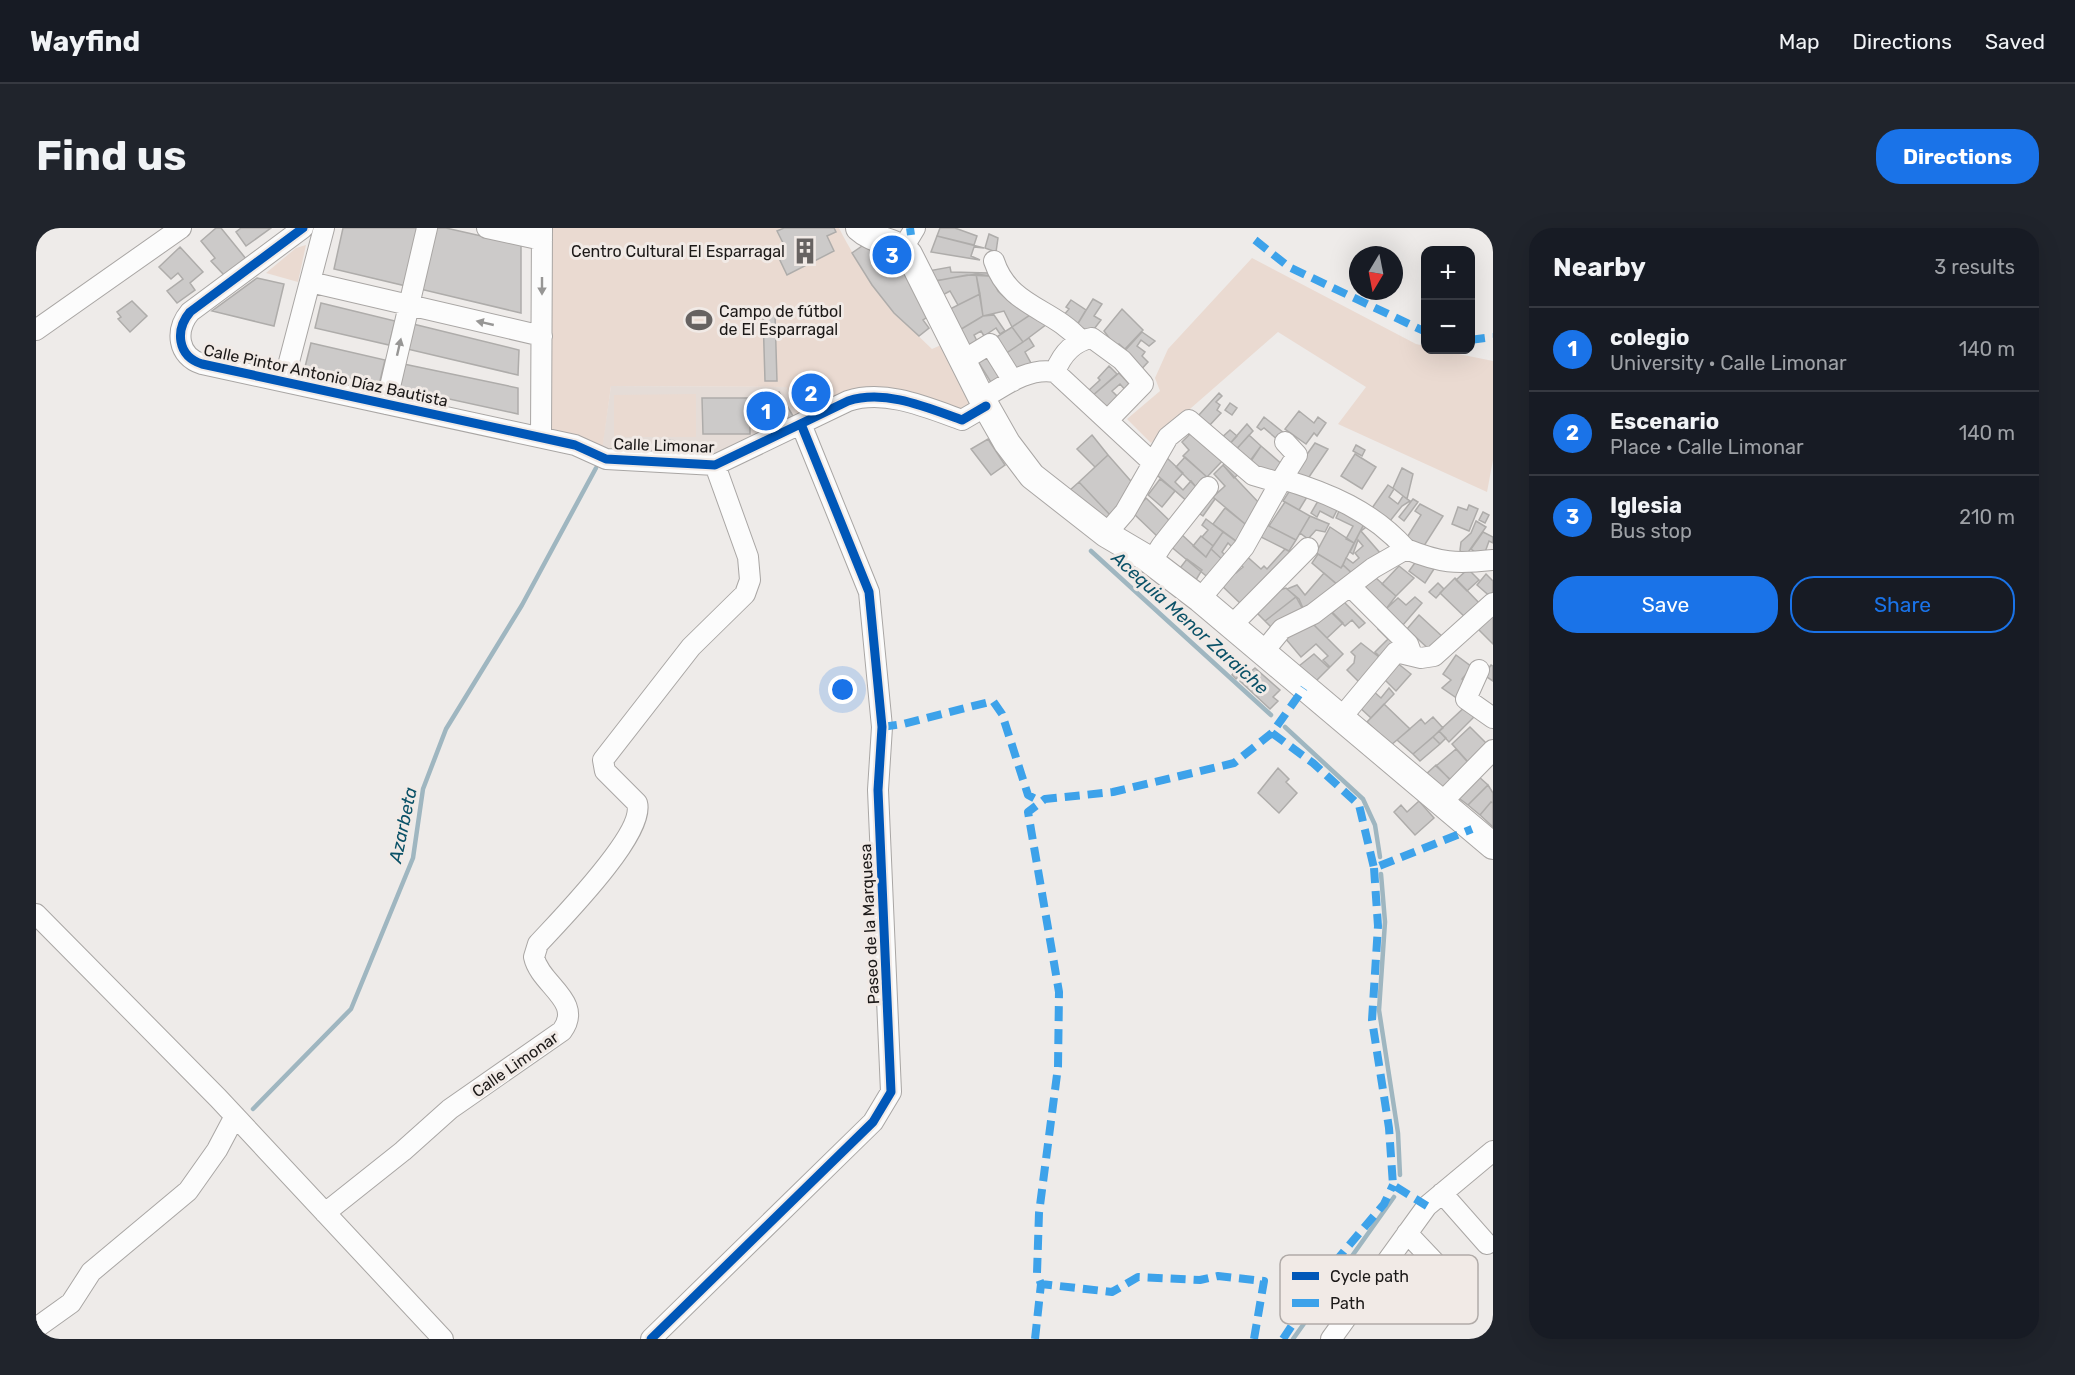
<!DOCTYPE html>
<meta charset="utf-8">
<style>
:root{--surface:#171b24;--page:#20242c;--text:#f1f3f6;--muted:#9ea1a6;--line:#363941;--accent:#1a73e8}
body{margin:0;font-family:Rubik,sans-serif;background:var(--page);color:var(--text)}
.controls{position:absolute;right:18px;top:18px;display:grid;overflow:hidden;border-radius:12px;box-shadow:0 6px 24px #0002}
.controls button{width:54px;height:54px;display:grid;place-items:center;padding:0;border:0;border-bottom:2px solid var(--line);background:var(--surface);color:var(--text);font:30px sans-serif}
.compass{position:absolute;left:1313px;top:18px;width:54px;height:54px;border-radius:50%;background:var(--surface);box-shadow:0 6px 24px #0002;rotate:190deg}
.you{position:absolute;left:807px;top:462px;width:21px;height:21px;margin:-15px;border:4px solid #fff;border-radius:50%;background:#1a73e8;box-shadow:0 0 0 9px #1a73e833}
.badge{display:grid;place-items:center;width:39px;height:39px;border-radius:50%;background:var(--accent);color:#fff;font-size:20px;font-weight:700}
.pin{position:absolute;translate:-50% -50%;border:3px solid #fff;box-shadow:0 2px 6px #0006}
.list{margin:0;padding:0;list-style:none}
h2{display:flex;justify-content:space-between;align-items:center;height:78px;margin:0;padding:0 24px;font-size:26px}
h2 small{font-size:20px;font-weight:400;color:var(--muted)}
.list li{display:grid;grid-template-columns:39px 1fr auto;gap:18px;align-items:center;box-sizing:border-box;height:84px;padding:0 24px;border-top:2px solid var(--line)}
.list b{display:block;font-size:22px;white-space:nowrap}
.list p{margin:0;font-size:20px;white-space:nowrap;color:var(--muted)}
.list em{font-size:20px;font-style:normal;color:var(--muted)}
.actions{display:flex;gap:12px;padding:18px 24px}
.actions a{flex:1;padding:14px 0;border:2px solid var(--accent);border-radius:24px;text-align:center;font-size:21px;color:var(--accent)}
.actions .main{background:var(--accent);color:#fff}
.map{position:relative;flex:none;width:1457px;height:1111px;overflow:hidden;border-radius:24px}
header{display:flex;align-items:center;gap:36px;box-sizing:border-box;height:84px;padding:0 30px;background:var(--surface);border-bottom:2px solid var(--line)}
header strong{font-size:28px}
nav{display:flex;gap:33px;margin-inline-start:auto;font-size:21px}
.intro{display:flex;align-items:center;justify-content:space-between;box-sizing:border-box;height:144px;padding:0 36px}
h1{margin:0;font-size:42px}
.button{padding:15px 27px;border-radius:24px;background:var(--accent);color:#fff;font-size:21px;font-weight:700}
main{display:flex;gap:36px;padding:0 36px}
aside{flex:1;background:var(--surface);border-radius:24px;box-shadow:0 6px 24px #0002}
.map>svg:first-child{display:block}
.built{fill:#e5dcd7}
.green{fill:#eadad1}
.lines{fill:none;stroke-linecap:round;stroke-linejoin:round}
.stream{stroke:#9fb6c0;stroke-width:4.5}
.building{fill:#cccac9;stroke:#aeacaa;stroke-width:1.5}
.minor-casing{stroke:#a9a6a4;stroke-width:22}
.major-casing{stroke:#a9a6a4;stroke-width:28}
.minor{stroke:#fcfcfc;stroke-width:20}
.major{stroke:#fcfcfc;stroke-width:26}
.quiet{stroke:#3da2ea;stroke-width:8;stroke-dasharray:15 8;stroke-linecap:butt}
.cycleway-casing{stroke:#f1eae6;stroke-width:13}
.cycleway{stroke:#0057b8;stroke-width:9}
.oneway{fill:#979695}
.labels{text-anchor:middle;stroke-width:6;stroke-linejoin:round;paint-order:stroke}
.poi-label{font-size:16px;fill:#1c1918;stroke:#f1eae6;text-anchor:end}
.street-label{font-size:16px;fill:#1c1918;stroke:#f1eae6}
.water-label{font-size:18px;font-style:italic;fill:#0a5167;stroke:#f1eae6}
.key{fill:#f1eae6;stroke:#b1aba8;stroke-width:1.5}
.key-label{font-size:16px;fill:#1c1918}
</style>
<header>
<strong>Wayfind</strong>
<nav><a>Map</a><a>Directions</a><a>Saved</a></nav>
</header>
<div class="intro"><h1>Find us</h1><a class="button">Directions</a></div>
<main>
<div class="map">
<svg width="1457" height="1111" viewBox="0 0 1457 1111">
<rect width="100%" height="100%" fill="#eeebe9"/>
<path class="built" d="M575 158 750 159 763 191 690 228 565 226Z"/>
<path class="green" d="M511 0H803C829 51 855 82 896 121L905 117 937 176 924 185 863 165 763 191 750 159 575 158 566 223 511 205Z
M270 17 262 54 230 45 260 20Z
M1216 30 1380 116 1389 118 1390 122H1403L1457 133V232L1451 264 1302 196 1330 159 1242 104 1115 215 1091 191 1124 163 1119 150 1132 121Z
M660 166V209H578V167Z"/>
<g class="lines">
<path class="stream" d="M1055 323 1235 487
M1249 499 1327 571 1339 597 1344 629
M1345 646 1349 694 1343 782 1362 905 1364 947
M217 881 315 781 377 630 387 561 410 501 486 377 560 240
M1257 1111 1358 969"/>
</g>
<path class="building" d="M180 0H185L211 32 188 47 175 33 179 30 165 13Z
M205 0H235L210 18 200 4Z
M307 0H383L370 58 298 41Z
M398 0H410L485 17V85L384 61Z
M748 0H798L800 4 791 8 798 23 751 47 740 24 749 19 741 3Z
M904 0H919L941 8 938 17 901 8Z
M953 6 962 10 960 24 949 20Z
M901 8 948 20 938 19 935 28 944 32 895 24Z
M826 18 838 23 843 20 850 24 870 46 893 88 887 92 893 100 883 108 858 85 836 57 816 25Z
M144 19 167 44 154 55 159 62 141 75 131 63 147 51 142 45 135 51 123 39Z
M914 39 915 44 953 45 952 48 931 47 894 54 892 43Z
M940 46 944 66 922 77 914 63 903 69 897 53Z
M940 46 955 48 962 63 975 75 997 85 976 99 968 83 947 88Z
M221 50 248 56 238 98 176 83Z
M944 66 947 88 917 106 906 85Z
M1057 71 1066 76 1058 88 1065 92 1055 105 1041 97Z
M1035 72 1050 82 1041 97 1027 88 1033 81 1030 79Z
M96 73 111 88 94 104 82 91 85 89 81 84Z
M285 75 359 93 353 117 279 100Z
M1086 81 1107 102 1089 121 1083 116 1080 119 1068 103Z
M997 85 1011 96 987 114 976 99Z
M727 87H739L741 153H729Z
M958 87 969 103 964 106 960 100 948 108 945 103 938 107 944 119 930 127 917 106 947 88Z
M373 95 483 122 482 147 367 120Z
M976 99 987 114 969 126 959 110Z
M1106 104 1119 113 1113 118 1105 112 1101 118 1109 124 1106 128 1112 134 1102 145 1084 128Z
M993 110 998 118 989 124 996 137 980 145 969 126Z
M275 115 349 132 343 157 269 139Z
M952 120 969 148 956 156 941 132Z
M363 135 482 160V186L358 159Z
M1073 138 1081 146 1055 169 1051 164 1064 152 1062 150Z
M1083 145 1096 159 1091 164 1084 156 1076 163 1084 171 1069 185 1055 169Z
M770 149 789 160 781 172 772 174 765 169 762 160Z
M743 164 757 188 727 204 720 192H714V206H667L666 170H713L714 185H720V177Z
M1183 165 1186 168 1180 174 1184 177 1181 182 1185 185 1173 198 1162 188Z
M1194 175 1201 180 1196 187 1189 182Z
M1263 183 1278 195 1282 189 1290 195 1281 208 1278 205 1270 216 1249 201Z
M1228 189 1248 205 1242 212 1228 200 1225 202 1221 199Z
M1211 196 1217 203 1197 225 1191 219Z
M1194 202 1201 208 1191 219 1183 212Z
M1157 203 1189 230 1171 249 1147 228 1153 222 1146 214Z
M1056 207 1072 227 1059 239 1041 221Z
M1213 207 1225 218 1211 237 1197 225Z
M952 211 969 237 955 247 935 221Z
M628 212 641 213V225H628Z
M1279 215 1292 221 1271 252 1259 243Z
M1320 217 1329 222 1326 228 1317 223Z
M1225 218 1248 238 1239 250 1228 245 1215 233Z
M665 219 677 220 676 231 664 230Z
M1319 226 1340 239 1326 261 1305 248Z
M1072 227 1101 260 1076 289 1043 254Z
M1149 229 1171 249 1161 260 1140 239Z
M1131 230 1147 245 1139 254 1147 262 1155 253 1161 260 1152 274 1121 247Z
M1193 231 1206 243 1198 250 1187 237Z
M1187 237 1226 278 1214 300 1177 269 1189 258 1178 246Z
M1366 240 1377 246 1371 271 1357 260Z
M1124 251 1139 263 1126 279 1112 267Z
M1043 254 1076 289 1071 296 1033 263Z
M1352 257 1358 261 1353 269 1362 276 1367 268 1374 273 1366 278 1354 293 1336 280Z
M1256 259 1271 269 1263 282 1247 273Z
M1170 263 1179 271 1167 288 1157 281Z
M1110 270 1136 295 1123 310 1097 285Z
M1377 271 1382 274 1368 293 1363 289Z
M1282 273 1301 282 1297 290 1284 283 1281 289 1275 285Z
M1249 274 1274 288 1260 312 1233 298Z
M1384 276 1407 288 1386 321 1370 311 1385 287 1379 283Z
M1433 277 1442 281 1433 303 1416 296 1422 279 1431 282Z
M1189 280 1214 300 1203 315 1177 296Z
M1303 283 1329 294 1318 315 1310 311 1317 298 1300 290Z
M1447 284 1453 287 1449 295 1443 292Z
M1274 288 1293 296 1289 304 1280 302 1272 311 1264 305Z
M1170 291 1187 304 1177 318 1166 309 1172 302 1166 297Z
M1440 293 1450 299 1428 330 1424 322 1425 314 1435 305Z
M1329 294 1333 297 1325 303 1345 326 1319 348 1307 337 1310 330 1317 335 1323 330 1319 325 1327 318 1322 312 1317 326 1314 324Z
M1231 297 1260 312 1253 323 1223 308Z
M1294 299 1318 315 1305 340 1280 325Z
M1187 304 1205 317 1196 319 1192 315 1186 324 1193 331 1189 334 1175 321Z
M1447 304 1457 309V315L1453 313 1447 330 1435 321Z
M1144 305 1170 329 1175 321 1189 334 1175 352 1133 317Z
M1165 308 1177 318 1170 329 1157 318Z
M1249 321 1258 326 1206 377 1183 355 1197 341 1200 345 1207 339 1202 335 1208 326 1225 341 1228 338 1231 341Z
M1282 326 1305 340 1307 337 1319 348 1303 358 1276 335Z
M1151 331 1166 342 1160 352 1144 340Z
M1381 332 1398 341 1389 355 1373 343Z
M1363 338 1378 350 1360 368 1346 356Z
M1432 341 1443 352 1431 363 1420 352Z
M1288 345 1303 358 1270 387 1263 371 1251 361 1261 357 1269 367Z
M1450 346 1457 353V371L1441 357Z
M1340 350 1360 368 1350 381 1327 360Z
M1419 350 1447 379 1432 392 1404 365Z
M1402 355 1408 361 1400 370 1393 364Z
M1250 360 1260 369 1229 393 1219 383 1238 364Z
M1260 369 1270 387 1238 402 1229 393Z
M1379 369 1386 375 1367 397 1350 381 1362 370 1370 377Z
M1308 374 1329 395 1323 400 1316 392 1309 398 1296 385Z
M1293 381 1307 395 1291 410 1276 395Z
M1457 385V416L1442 401Z
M1383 387 1409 411 1396 424 1371 401Z
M1276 395 1307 426 1294 439 1287 432 1292 428 1280 416 1265 429 1249 410Z
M1347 396 1365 415 1348 433 1339 424 1352 411 1342 401Z
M1325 415 1348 433 1326 457 1311 442 1318 435 1319 428 1315 424Z
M1278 426 1293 440 1279 454 1263 438Z
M1420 427 1436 439 1426 451 1434 456 1422 471 1406 460 1415 452 1407 446Z
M1360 434 1375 446 1360 463 1347 450Z
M1455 437 1457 438V453L1448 447Z
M1203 438 1208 442 1200 451 1196 447Z
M1219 440 1244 462 1237 469 1242 473 1234 481 1204 453Z
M1353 460 1358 466 1335 490 1322 478 1336 462 1345 470Z
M1348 476 1374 501 1355 517 1331 494Z
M1431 477 1443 484 1413 514 1403 503Z
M1397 489 1407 500 1377 526 1361 512 1385 491 1389 496Z
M1434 499 1452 517 1433 535 1416 516Z
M1403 503 1410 510 1404 516 1397 509Z
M1397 509 1404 516 1384 533 1377 526Z
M1420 521 1437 540 1416 553 1400 538Z
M1400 537 1419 557 1408 565 1388 548Z
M1242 540 1253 551 1250 554 1261 565 1243 585 1222 565Z
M1442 548 1452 557 1432 577 1420 568Z
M1452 557 1457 565V575L1455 574 1444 587 1432 577Z
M1383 573 1398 590 1379 607 1358 584 1365 577 1371 584Z
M1455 574 1457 575V599L1444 587Z"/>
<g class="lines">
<g class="minor-casing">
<path id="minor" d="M267 0 154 84C139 102 141 128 166 136L539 217 570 231 679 237 812 173C849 161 890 179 926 192L950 178
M451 0 506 12
M867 20 879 0
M958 33C973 79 1017 80 1044 112
M274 54 506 108
M0 102 145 0
M926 133 954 116 977 153
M1019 144C1026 126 1037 113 1056 110L1086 132 1107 156 1072 192
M248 153 288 0
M946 171C968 158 992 139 1019 144L1117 235
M350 176 391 0
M505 209 506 0
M1246 251 1261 227 1249 214
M1070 306 1089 284 1132 209 1153 192 1217 247 1244 255
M1115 334 1126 317 1172 259
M1314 358 1372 416 1376 427
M1164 371 1208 319 1246 251C1293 265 1336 283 1370 321
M1196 397 1272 320
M1228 423 1246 401 1277 386 1337 340 1370 321C1405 335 1419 336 1457 332
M1443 442 1430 471 1457 490
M1304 491 1360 424 1385 430 1398 428 1457 375
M1405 575 1457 522
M0 686 182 870 407 1111
M1406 965 1451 1016
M289 985 367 923 414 881 526 803C548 773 504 757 498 729L502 716C524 692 610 605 601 575L569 543 567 532 655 419 709 366 714 352 712 329 679 237
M1371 1005 1424 1061
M0 1100 35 1075 55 1044 152 963 181 922 199 888
M615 1111 837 894 855 864 842 562 846 499 833 364 765 196
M1295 1111 1391 978 1457 923"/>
</g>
<g class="major-casing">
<path id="major" d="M823 0C838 14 859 11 873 26L946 171 971 215 996 248 1070 306 1109 329 1164 371 1457 618"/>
</g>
<use href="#minor" class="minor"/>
<use href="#major" class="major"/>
<path class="quiet" d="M874 0 875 7
M1219 12 1253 39 1390 104
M1434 112 1457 109
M846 499 867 496 957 473 966 486 992 567 1005 574
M1236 505 1277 535 1323 577 1338 640 1436 601
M1338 640 1342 698 1336 792 1353 900 1357 957 1391 978
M999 1111 1005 1056
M1218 1111 1228 1053 1182 1048 1164 1052 1102 1049 1076 1064 1005 1056 1001 1045 1003 985 1022 839 1023 764 992 584 1009 571 1077 564 1198 535 1236 505 1268 460
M1247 1111 1293 1041 1348 976 1357 957"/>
<g class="cycleway-casing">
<path id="cycleway" d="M267 0 154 84C139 102 141 128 166 136L539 217 570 231 679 237 812 173C849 161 890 179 926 192L950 178
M615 1111 837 894 855 864 842 562 846 499 833 364 765 196"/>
</g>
<use href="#cycleway" class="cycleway"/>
</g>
<defs><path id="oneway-solid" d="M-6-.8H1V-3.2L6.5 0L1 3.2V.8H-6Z" transform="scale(1.5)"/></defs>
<g class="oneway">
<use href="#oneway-solid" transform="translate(506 58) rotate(90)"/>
<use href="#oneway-solid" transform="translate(449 95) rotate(-167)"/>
<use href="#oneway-solid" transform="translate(363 119) rotate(-77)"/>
</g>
<defs>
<g id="building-bare" transform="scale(2.07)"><path d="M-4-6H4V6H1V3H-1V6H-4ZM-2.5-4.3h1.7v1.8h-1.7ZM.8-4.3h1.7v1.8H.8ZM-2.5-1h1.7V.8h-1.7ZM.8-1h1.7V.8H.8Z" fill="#666261" stroke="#f1eae6" stroke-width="2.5" paint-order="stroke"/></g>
<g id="stadium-bare" transform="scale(2.07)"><path d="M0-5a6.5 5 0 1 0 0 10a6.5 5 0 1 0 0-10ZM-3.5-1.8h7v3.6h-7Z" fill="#666261" stroke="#f1eae6" stroke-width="2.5" paint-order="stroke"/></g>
</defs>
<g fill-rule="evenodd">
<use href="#building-bare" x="769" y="23"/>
<use href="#stadium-bare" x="663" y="92"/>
</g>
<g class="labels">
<g class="poi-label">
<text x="749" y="29">Centro Cultural El Esparragal</text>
<text x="683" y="89" text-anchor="start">Campo de fútbol<tspan x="683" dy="18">de El Esparragal</tspan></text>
</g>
<g class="street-label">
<text transform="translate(290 147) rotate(12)" y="6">Calle Pintor Antonio Díaz Bautista</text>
<text transform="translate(628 217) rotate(2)" y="6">Calle Limonar</text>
<text transform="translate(833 696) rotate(-93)" y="6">Paseo de la Marquesa</text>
<text transform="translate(479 836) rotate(-35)" y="6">Calle Limonar</text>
</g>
<g class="water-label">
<text transform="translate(1154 395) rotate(42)" y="6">Acequia Menor Zaraiche</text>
<text transform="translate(367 597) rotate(-78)" y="6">Azarbeta</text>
</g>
</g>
<rect x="1244" y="1027" width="198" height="69" rx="9" class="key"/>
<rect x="1256" y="1044" width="27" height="8" fill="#0057b8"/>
<rect x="1256" y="1071" width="27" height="8" fill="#3da2ea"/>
<g class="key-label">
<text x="1294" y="1054">Cycle path</text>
<text x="1294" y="1081">Path</text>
</g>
</svg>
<div class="controls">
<button>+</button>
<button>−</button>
</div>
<svg class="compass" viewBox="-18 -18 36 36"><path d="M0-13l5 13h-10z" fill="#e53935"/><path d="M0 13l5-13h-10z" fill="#9ea1a6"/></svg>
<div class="you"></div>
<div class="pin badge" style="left:730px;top:183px">1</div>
<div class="pin badge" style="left:775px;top:165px">2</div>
<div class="pin badge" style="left:856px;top:27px">3</div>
</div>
<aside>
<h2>Nearby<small>3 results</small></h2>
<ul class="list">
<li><span class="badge">1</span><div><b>colegio</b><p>University · Calle Limonar</p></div><em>140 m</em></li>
<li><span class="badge">2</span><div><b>Escenario</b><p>Place · Calle Limonar</p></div><em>140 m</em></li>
<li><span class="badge">3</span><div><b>Iglesia</b><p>Bus stop</p></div><em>210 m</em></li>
</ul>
<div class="actions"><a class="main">Save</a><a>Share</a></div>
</aside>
</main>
